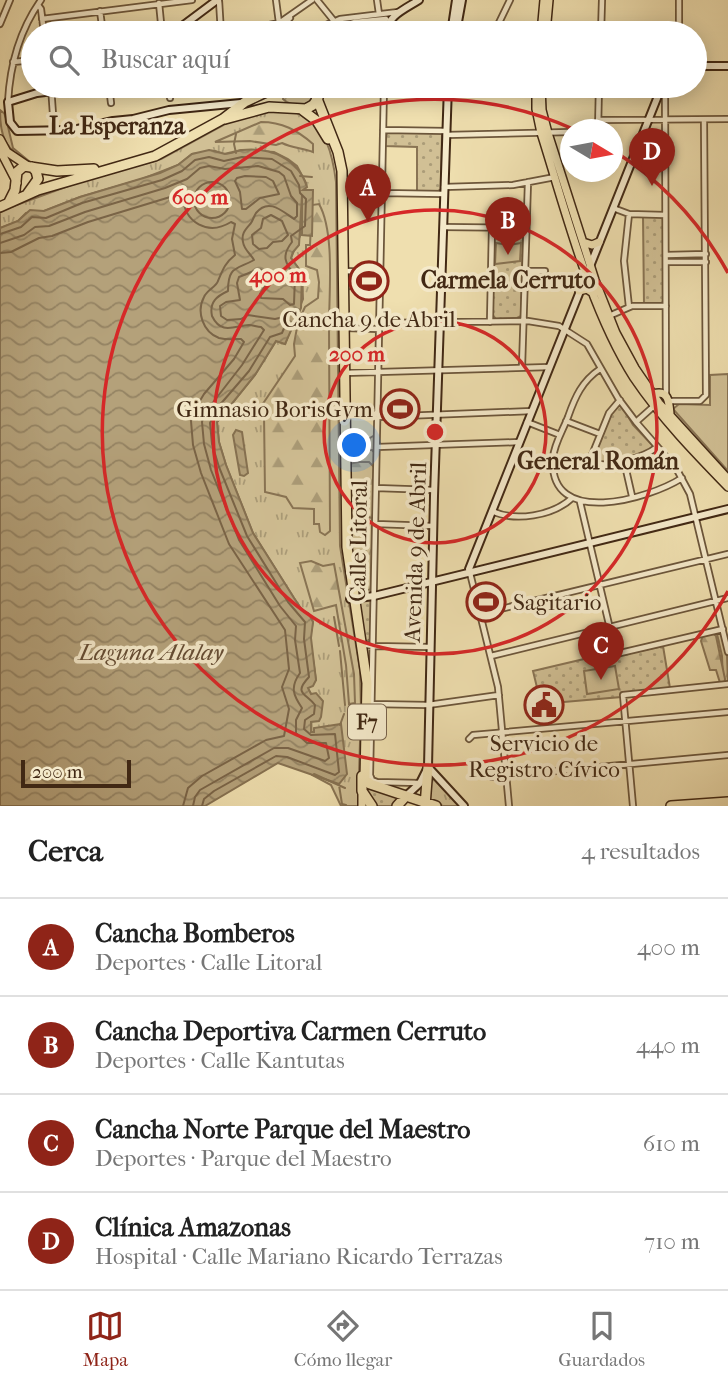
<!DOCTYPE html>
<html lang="es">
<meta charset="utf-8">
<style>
:root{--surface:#fff;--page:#f6f6f6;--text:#222;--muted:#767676;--line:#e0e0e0;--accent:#8f2418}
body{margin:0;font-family:"IM FELL French Canon",serif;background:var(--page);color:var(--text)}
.compass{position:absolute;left:560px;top:119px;width:63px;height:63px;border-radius:50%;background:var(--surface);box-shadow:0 4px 18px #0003;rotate:100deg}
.scale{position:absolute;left:21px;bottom:18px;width:110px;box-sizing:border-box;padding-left:7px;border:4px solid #412814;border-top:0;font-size:19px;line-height:24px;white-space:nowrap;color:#412814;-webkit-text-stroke:5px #f5eacb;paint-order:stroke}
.you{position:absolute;left:355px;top:446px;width:24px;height:24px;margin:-18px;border:5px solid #fff;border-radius:50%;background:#1a73e8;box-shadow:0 0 0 10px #1a73e833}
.badge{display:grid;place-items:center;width:46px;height:46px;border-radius:50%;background:var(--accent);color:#fff;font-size:23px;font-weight:700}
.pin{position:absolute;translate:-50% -58px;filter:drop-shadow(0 2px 4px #0008)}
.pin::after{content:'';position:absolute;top:37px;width:24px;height:21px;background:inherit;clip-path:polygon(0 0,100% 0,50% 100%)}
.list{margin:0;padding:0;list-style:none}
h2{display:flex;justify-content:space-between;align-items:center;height:91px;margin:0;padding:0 28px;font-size:30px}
h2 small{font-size:23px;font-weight:400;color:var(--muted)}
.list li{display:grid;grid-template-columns:46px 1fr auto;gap:21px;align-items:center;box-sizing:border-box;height:98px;padding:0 28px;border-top:2px solid var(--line)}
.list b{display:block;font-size:26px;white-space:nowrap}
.list p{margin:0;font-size:23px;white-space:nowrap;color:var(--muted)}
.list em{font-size:23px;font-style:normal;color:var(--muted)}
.icon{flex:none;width:38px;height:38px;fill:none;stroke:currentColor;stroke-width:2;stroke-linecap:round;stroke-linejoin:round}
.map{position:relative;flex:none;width:728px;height:806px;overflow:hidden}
.search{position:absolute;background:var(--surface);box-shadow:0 4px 18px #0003;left:21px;right:21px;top:21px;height:77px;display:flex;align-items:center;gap:18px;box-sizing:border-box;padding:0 24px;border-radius:38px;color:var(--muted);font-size:26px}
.sheet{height:483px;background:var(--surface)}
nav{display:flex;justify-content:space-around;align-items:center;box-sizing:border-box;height:98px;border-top:2px solid var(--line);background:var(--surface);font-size:19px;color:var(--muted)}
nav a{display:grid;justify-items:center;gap:4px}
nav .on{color:var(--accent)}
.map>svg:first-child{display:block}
.grass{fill:url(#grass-tufts);stroke:#897454;stroke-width:2}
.forest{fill:url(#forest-firs);stroke:#897454;stroke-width:2}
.park{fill:url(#park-dots);stroke:#897454;stroke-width:2}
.pitch{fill:#d1c095;stroke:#897454;stroke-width:2}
.water{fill:url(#water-waves);stroke:#867151;stroke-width:2}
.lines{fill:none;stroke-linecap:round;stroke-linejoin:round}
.shore{stroke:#7a6447;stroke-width:2}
.stream{stroke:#867151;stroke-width:2}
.street-casing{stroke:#6c563b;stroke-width:8}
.secondary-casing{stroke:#412814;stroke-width:10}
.primary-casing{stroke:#412814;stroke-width:10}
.highway-casing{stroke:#412814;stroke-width:12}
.street{stroke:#f5eacb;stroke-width:4.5}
.secondary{stroke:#f5eacb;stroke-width:6}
.primary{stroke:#efdfaf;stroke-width:7}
.highway{stroke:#efdfaf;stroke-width:9}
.ring{fill:none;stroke:#d62828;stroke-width:3.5}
.labels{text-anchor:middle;stroke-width:7;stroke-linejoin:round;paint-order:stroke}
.shield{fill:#f5eacb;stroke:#77624b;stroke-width:2}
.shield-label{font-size:21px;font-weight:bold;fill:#412814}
.poi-label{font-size:23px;fill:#412814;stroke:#f5eacb}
.street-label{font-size:23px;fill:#412814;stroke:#f5eacb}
.neighbourhood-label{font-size:24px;font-weight:bold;fill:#412814;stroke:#f5eacb}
.water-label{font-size:24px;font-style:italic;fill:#644c33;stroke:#f5eacb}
.centre{fill:#d62828;stroke:#f5eacb;stroke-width:3.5}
.ring-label{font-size:21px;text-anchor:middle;font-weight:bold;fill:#d62828;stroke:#f5eacb;stroke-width:7;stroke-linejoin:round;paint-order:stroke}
</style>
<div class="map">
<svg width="728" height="806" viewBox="0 0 728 806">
<defs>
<pattern id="grass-tufts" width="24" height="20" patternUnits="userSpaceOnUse" patternTransform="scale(1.75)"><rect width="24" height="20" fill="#d1c095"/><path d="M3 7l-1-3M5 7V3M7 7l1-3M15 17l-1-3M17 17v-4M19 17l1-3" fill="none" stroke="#ab9c78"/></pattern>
<pattern id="forest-firs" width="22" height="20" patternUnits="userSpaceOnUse" patternTransform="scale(1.75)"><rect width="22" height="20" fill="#d1c095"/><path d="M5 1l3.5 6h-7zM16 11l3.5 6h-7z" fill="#ab9c78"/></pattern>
<pattern id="park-dots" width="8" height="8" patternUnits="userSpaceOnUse" patternTransform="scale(1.75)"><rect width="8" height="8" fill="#d1c095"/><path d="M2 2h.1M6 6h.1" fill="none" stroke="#ab9c78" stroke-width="1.8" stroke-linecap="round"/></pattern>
<pattern id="water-waves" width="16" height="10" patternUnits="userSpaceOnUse" patternTransform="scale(1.75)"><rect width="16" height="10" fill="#b4a17a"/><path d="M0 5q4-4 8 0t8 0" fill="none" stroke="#948363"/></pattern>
</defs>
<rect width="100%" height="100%" fill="#efdfaf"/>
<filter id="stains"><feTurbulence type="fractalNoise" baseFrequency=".00286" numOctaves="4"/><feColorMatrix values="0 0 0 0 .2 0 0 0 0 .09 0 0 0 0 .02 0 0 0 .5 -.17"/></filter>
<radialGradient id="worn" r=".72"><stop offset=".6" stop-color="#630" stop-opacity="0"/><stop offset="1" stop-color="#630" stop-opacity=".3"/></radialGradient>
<path class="grass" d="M304 86 309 87 313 96 312 101C303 106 291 107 283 99L285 91Z
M0 110 5 114 13 148 30 162C5 150 0 137 0 110Z
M266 111C276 112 290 110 300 114 326 124 333 157 336 182L340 546 360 670 361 709 358 806H341L331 785 312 775 311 694 307 687 316 680 310 638 313 622 309 614 302 610 294 598 253 533 226 465 219 442 217 422 255 375 276 341 285 344 303 299 302 273 291 258 300 236 302 190 306 183 297 166 288 159 274 152 241 150 224 154 215 151 192 154 178 165 142 179 80 197 44 211 26 213 18 221 0 228V211L82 181 161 159 227 123Z
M353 450H372L374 452 371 589 364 592 357 590 350 554 349 453Z
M714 632H721L727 654 728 683H723L722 656 717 634Z
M429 773 461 806H443L428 801Z"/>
<path class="forest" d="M261 122C282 122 297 130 313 144V152C303 148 292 148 282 143L276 145 250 141 215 142Z
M319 204C335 232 329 293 329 326 329 394 330 463 330 531L325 535 320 532 319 524H314V509L293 508 286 497 265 492 264 414H256L295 356 294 344 298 322 305 307 318 298 319 282 317 270 306 266V245H310L312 205Z
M358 462H369L374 467 373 519 361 512 357 513 356 517 360 527 352 531 349 464Z
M311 561 323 566 334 564 354 674 355 703 349 704 346 665 336 605 314 611 300 563Z
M710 631 716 636 725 679 724 686H721L716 670H710L701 641 704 632Z"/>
<path class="park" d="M387 132 442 133 441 189 438 191H417V147L385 146Z
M643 216 660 217 664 219V300L660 305H644Z
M498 230H520L523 233 521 316 517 318 496 319 492 314 494 232Z
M349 273H376V290L348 289Z
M618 405 622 406 633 425 654 447C643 457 609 467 595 461L594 454 609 416Z
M349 435 361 443 375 435 374 452 372 450H353L349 453Z
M371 598 370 639 367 641 364 640 357 600Z
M663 646 670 688 621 693V697L541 704 533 671 614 652 616 656Z
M366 784 404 797 394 806H374L366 789Z"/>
<path class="pitch" d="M496 243 509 245 521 243 520 261 495 264Z
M728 374V471L673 409 679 404 710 405V375Z
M615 666 619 689 587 694 584 671Z"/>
<path class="water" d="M209 150C215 151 220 153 225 154 231 154 236 151 242 150 270 147 298 158 307 187L303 190H313L312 236 302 235V195L299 245 293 252 291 258 302 273 301 308 285 344 276 341 255 375 217 422 219 442 226 465 253 533 294 598 302 610 309 614 313 622 311 638 316 680 313 686 308 688 311 694 316 693 323 701 321 717 319 721 311 722V732H314V728L341 724 347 774 339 784 278 763 205 806H0V228L18 221 30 210 44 211 80 197 160 173 178 165 192 154Z
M236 430 242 432 248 473 244 476 240 475 233 435Z"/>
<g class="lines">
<path class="shore" d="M245 176 266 177 273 181 279 194 260 198 246 209H242L240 192 235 181 237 178Z
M194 200a18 18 0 1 1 36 0a18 18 0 1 1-36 0Z
M271 215 282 221 288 235 282 241 273 242 267 248 259 249 253 244 252 235 261 228 263 219Z
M0 234 21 227 32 217 46 218 82 203 162 180 182 171 195 160 209 157 224 161 242 157 272 159 291 171 299 185 300 193 306 199 305 226 291 236 292 242C281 256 285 263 295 276L294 304 290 305 283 299 261 298 260 294C264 286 271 282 265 272L259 269 239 277 237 283 240 300 226 302 220 306 221 316 227 320 241 319 248 315 275 319 284 317 287 321 282 333 270 337 249 371 218 407 210 423 212 444 219 467 247 536 288 602 305 622 304 639 309 677C293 694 306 693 315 705L314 714 305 720 304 729 311 735 335 734 339 772 335 775 287 757 276 756 214 791 204 799 202 806
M0 243 24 235 35 227 49 226 85 212 165 188 187 179 200 168 209 166 225 169 258 166 279 172 284 176 291 196 297 203V216L294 219C283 212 269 197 256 213 254 216 253 220 251 223 246 229 241 233 243 242 244 250 251 254 254 260 236 270 228 266 228 291 217 296 209 302 212 316 221 335 234 326 249 325 253 325 257 327 261 327L264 330 242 365 204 414 202 422 204 444 211 470 239 540 280 606 296 626 295 640 300 673C290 687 293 695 302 708L296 720V733L307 743H326L329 758 325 761 288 748H274L200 790 195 797 193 806
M0 253 11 252 39 238 52 236 88 222 180 194 183 196C184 223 208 236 231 222L235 224 232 239 235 255C225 263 223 269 218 281 216 287 207 290 204 297 196 312 203 332 219 338 227 340 234 339 241 339L244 342 234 359 204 394 195 409 191 421 193 445 201 473 229 544 285 630 289 669 282 687 289 709 284 736 266 740 202 776 188 788 183 806"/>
<path class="stream" d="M236 153 234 144 236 134
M300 176 312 177
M334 617 339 646
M340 651 345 705
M340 725 344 714
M314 774 345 788
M339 785 342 804 346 805"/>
<g class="street-casing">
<path id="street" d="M219 0 221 33
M276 0 279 23
M317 0 334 21
M377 0 379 14
M679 0V33
M159 3 162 33
M38 5 41 9 44 33
M100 11 103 33
M42 19 192 0
M0 24 10 0
M231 33 279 23 312 0
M279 33 278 29 290 18
M308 33 340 19 398 12
M322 33 355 22 386 19
M494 33 510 0
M601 33 602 0
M13 62 33 60
M51 86 54 129
M109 86 111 103
M169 86 170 98
M384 86 370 775 372 780 377 782 419 783
M662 88 665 92 666 394
M247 99 257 86
M8 102C10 64 19 31 41 0
M598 120 728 119
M383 130 447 131
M598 130 599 86
M446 135 570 132
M444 187 513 185 555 177
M382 193 444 194
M613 208 629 214 665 215
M629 214 624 261 629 307
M443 227 526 228
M666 255 706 254
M666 262H706
M343 271 380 272
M524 271H545
M609 316 632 306H666
M490 322 492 227
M380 323 528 321 559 326 587 344 618 398 636 422 676 468 690 494 728 652
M345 328 379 329
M522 367 528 182
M600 369C582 381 575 397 568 417 563 430 554 444 553 458 548 529 649 499 682 478
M344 373 549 367
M620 400 609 413 592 455 593 462C606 470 646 456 657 447
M669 401H700L706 395 704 120
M344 413 378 414
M378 417 532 411
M566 421 600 434
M527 422 560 435
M636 422 654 406
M377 447 519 442
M624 461 632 496
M376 488 434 490
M580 502 616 654 723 629
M492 511C515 522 553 516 572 498
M376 524 433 526
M470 573 498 687 509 806
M480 614 728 554
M361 644 373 646 430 647
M491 656 728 598
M372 704 428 705 499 695
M469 739 473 735 728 712
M492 777 728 755
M633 806 623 695 728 684"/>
</g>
<g class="secondary-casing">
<path id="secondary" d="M173 33 217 0
M386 33C387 16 405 9 419 0
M451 33 456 0
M456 33 462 0
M695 66H728
M94 86 37 93 8 102 10 122 17 131 73 130 113 121 133 119 169 110 241 103
M318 95 323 86
M470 572 469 569 662 86
M350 599 374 596 728 509
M429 768 464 806
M406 796 420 783 428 767 434 496 448 86"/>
</g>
<g class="primary-casing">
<path id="primary" d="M541 33 544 0
M546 33 549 0
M536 86V109L541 133C566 212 590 309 634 378 661 418 695 453 728 487
M541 86 542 110 548 133 595 280 616 333 635 368 659 403 728 479
M0 139 7 152 28 166
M0 150 17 183
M583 242 592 245 599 242
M579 291 587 289 593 293
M653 394C669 389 669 403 670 414
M362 791V806"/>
</g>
<g class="highway-casing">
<path id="highway" d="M312 86 338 152 342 171 347 547 367 683 365 779 370 784 436 806
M301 109 317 121 328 139
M225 119 269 107 306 109 313 105 318 98
M28 193 38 179 36 171 32 167
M9 202 15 190 17 172 24 166 57 171 94 169
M0 207 38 190 155 156 223 119 245 102 266 92 291 86
M362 776V791L372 806
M397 806 406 796
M425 806 428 767
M671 806 728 802"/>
</g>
<use href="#street" class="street"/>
<use href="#secondary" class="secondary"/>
<use href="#primary" class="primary"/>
<use href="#highway" class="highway"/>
</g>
<g class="ring">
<circle cx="435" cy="432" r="111"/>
<circle cx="435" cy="432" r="222"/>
<path d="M728 591A333 333 0 1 1 573 129M614 151A333 333 0 0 1 728 273"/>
</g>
<defs>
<g id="stadium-ring" transform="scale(2.0125)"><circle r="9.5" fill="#f5eacb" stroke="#8f2418" stroke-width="1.5"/><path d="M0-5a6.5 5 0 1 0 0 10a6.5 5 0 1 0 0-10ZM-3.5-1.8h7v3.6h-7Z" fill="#8f2418"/></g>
<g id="civic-ring" transform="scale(2.0125)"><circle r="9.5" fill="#f5eacb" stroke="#8f2418" stroke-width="1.5"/><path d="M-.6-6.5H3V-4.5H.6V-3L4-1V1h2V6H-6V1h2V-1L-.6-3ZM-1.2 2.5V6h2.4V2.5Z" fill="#8f2418"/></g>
</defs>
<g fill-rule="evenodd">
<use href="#stadium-ring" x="369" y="281"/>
<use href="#stadium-ring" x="400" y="409"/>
<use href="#stadium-ring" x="486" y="602"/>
<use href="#civic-ring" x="544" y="705"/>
</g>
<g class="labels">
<rect class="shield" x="348" y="704.5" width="38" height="35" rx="5"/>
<g class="shield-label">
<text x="367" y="729">F7</text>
</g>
<g class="poi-label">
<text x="369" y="327">Cancha 9 de Abril</text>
<text x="373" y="417" text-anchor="end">Gimnasio BorisGym</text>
<text x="513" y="610" text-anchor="start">Sagitario</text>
<text x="544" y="751">Servicio de<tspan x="544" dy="26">Registro Cívico</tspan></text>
</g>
<g class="street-label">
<text transform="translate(358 541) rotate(-89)" y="8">Calle Litoral</text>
<text transform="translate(415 552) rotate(-88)" y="8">Avenida 9 de Abril</text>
</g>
<g class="neighbourhood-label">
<text x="117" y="134">La Esperanza</text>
<text x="508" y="288">Carmela Cerruto</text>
<text x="598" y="469">General Román</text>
</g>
<g class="water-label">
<text x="151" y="660">Laguna Alalay</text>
</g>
</g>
<circle cx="435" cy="432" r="10" class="centre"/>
<g class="ring-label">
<text x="200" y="204">600 m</text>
<text x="278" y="282">400 m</text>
<text x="357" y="361">200 m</text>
</g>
<rect width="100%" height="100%" filter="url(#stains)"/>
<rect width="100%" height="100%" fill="url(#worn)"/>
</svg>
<svg class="compass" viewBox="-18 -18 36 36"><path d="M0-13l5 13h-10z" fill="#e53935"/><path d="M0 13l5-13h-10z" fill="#767676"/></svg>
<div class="scale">200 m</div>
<div class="you"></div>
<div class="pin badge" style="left:368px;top:222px">A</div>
<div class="pin badge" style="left:508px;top:255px">B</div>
<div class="pin badge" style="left:601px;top:680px">C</div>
<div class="pin badge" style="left:652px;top:186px">D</div>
<div class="search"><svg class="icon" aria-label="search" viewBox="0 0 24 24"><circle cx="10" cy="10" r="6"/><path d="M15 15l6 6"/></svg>Buscar aquí</div>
</div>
<section class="sheet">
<h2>Cerca<small>4 resultados</small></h2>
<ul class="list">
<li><span class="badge">A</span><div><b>Cancha Bomberos</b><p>Deportes · Calle Litoral</p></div><em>400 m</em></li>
<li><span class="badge">B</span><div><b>Cancha Deportiva Carmen Cerruto</b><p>Deportes · Calle Kantutas</p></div><em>440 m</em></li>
<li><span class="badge">C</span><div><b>Cancha Norte Parque del Maestro</b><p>Deportes · Parque del Maestro</p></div><em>610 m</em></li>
<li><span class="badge">D</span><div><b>Clínica Amazonas</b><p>Hospital · Calle Mariano Ricardo Terrazas</p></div><em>710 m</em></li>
</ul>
</section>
<nav>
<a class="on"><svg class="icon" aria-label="map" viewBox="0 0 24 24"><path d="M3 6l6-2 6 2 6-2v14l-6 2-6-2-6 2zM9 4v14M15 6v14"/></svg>Mapa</a>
<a><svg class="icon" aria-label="directions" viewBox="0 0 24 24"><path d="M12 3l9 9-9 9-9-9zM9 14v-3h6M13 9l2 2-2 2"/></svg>Cómo llegar</a>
<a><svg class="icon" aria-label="saved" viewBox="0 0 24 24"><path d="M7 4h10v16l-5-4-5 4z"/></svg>Guardados</a>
</nav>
